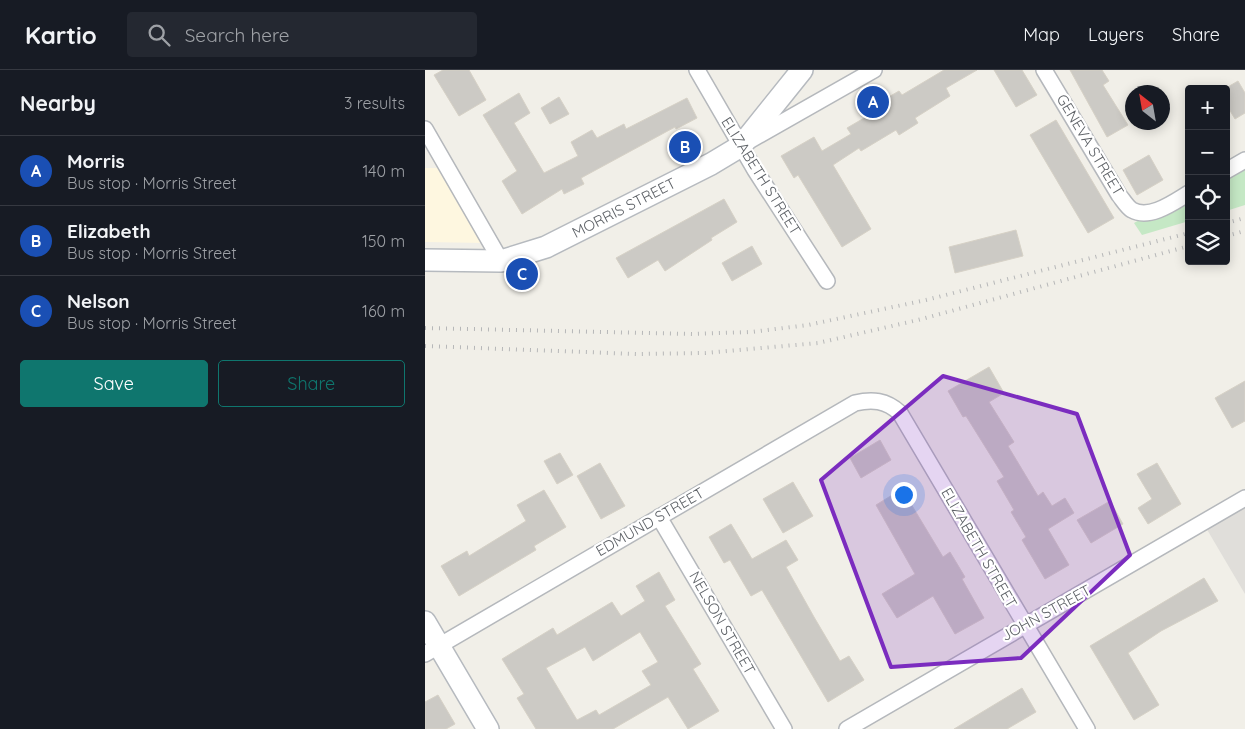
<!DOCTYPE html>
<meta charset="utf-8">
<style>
:root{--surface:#171b24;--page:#242831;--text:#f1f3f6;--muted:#9ea1a6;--line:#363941;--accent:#0f766e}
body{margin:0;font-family:Quicksand,sans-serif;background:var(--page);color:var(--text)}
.controls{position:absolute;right:15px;top:15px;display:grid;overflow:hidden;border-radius:5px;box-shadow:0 2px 12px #0003}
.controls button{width:45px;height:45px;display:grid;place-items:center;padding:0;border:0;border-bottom:1px solid var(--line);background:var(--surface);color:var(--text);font:25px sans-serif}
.compass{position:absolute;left:700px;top:15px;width:45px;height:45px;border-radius:50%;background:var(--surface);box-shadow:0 2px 12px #0003;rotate:329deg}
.you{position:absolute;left:478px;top:424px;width:18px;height:18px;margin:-12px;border:4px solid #fff;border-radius:50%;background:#1a73e8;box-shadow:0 0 0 8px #1a73e833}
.badge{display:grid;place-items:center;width:32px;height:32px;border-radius:50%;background:var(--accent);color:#fff;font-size:16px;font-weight:700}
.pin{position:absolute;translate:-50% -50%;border:2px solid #fff;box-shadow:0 1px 5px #0006}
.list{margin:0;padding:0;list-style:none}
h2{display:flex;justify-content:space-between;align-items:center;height:65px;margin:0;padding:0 20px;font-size:21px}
h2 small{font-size:16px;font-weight:400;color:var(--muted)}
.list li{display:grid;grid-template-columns:32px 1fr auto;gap:15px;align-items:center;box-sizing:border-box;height:70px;padding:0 20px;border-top:1px solid var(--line)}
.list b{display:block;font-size:19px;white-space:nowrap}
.list p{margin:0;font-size:16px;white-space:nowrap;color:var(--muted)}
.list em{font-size:16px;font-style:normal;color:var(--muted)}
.actions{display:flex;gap:10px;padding:15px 20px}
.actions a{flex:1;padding:11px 0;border:1px solid var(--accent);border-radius:5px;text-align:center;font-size:18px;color:var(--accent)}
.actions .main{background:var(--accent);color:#fff}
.icon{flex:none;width:28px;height:28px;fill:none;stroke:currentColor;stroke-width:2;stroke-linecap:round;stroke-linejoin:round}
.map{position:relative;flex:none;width:820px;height:659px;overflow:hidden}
header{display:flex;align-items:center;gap:30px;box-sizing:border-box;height:70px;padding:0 25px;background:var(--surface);border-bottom:1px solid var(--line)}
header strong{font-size:24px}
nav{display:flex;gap:28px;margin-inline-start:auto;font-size:18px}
.search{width:350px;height:45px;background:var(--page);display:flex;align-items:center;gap:12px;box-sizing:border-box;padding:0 18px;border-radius:5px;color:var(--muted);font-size:19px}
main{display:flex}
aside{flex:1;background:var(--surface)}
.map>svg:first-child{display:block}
.commercial{fill:#fef7e0}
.industrial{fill:#e0deda}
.green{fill:#c5e8c5}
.building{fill:#cccac5;stroke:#d6d1c6;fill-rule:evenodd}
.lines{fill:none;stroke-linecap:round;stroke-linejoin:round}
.street-casing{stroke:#b5b8bc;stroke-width:18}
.secondary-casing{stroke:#b6babf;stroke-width:24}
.street{stroke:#fff;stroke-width:15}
.secondary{stroke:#fff;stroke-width:21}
.rail{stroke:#b6b7b8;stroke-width:4;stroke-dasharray:1 6;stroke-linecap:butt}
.marked{fill:#7b2cbf;fill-opacity:0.2;stroke:#7b2cbf;stroke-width:4;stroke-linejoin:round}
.labels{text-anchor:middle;stroke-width:4.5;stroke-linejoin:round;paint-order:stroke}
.street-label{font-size:15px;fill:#5f6368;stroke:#fff}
</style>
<header>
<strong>Kartio</strong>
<div class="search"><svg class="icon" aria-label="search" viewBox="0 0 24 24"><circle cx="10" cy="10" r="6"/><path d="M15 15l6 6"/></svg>Search here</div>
<nav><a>Map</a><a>Layers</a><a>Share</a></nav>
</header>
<main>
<aside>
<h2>Nearby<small>3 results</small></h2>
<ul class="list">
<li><span class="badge" style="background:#1a4fb4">A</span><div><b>Morris</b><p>Bus stop · Morris Street</p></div><em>140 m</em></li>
<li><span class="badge" style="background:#1a4fb4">B</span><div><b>Elizabeth</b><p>Bus stop · Morris Street</p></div><em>150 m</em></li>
<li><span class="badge" style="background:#1a4fb4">C</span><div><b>Nelson</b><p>Bus stop · Morris Street</p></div><em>160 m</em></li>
</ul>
<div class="actions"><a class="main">Save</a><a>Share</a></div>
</aside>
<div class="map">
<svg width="820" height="659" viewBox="0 0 820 659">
<rect width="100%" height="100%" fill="#f1efe8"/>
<path class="commercial" d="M0 98H14L60 173 0 172Z"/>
<path class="industrial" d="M820 426V524L777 451Z"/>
<path class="green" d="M820 89V135L801 141V100Z
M764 122V151L717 165 709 153Z"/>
<path class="building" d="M18 0H44L61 30 34 46 9 5Z
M519 0H552L521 18 525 26 490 48 493 53 474 65 471 60 436 81 434 78 408 95 446 159 417 177 373 105 369 108 356 86 389 67 397 81 426 64 422 58 458 37 455 32 474 21 477 25Z
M569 0H597L612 25 591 37Z
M645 0H677L684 11 678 15 703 55 682 67Z
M813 11 820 23V43L810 49 801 34V18Z
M94 23 105 43 89 53 119 103 153 86 146 72 167 60 172 68 199 54 201 59 262 28 272 48 251 59 250 57 156 108 159 114 139 124 137 119 97 144 77 111 92 101 58 45Z
M134 27 144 44 125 54 116 38Z
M631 50 689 148 663 163 605 65Z
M724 85 738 110 712 125 698 100Z
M299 129 312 152 286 168 287 170 240 201 233 190 203 208 191 188Z
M591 160 598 186 530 203 524 177Z
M327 176 337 194 307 211 297 193Z
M564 297 579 323 564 332 589 372 583 376 613 426 618 422 627 436 640 428 649 443 623 459 644 495 620 509 597 470 601 467 586 442 589 440 572 411 579 407 541 346 538 347 523 321Z
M820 311V351L807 358 790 328Z
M455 370 466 390 436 408 425 388Z
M135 383 148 405 132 414 119 391Z
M175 393 200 436 176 449 152 406Z
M732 393 756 434 723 454 713 438 727 429 712 404Z
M368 412 388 446 358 463 338 429Z
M477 419 518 487 525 482 540 507 537 509 559 548 530 564 508 526 472 548 457 524 490 504 451 435Z
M119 420 141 457 109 476 111 480 34 526 16 496 42 481 44 486 101 451 92 435Z
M685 431 698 454 666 473 652 450Z
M306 454 327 489 361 470 373 490 361 497 389 547 415 591 424 586 439 610 403 632 337 520 326 526 305 490 299 493 284 467Z
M234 502 250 530 240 536 276 594 268 599 294 641 263 659 243 627 188 659H111L92 628 99 624 77 589 128 558 132 565 187 532 196 546 220 531 211 516ZM215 562 233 592 217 601 226 615 174 645 171 640 152 650 121 598 160 577 168 591Z
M779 508 793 531 736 561 703 583 734 635 709 650 665 576Z
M597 618 611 642 582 659H529Z
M13 625 30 654 21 659H0V632Z"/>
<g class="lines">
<g class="street-casing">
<path id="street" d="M272 0 330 100 402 211
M619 0 694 125C698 130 702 137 707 140 725 150 749 132 764 123
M0 59 76 191
M324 71 449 0
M801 101 820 90
M234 447 359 659
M0 584 430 333C447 329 461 330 475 343L662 659
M422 659 820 428"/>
</g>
<g class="secondary-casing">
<path id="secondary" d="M0 190 76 191 121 177 286 94 316 76 377 0
M0 552 63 659"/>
</g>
<use href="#street" class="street"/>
<use href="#secondary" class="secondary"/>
<path class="rail" d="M801 153 820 148
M801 166 820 161
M0 258 268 264 326 262 383 255 501 230 764 163
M0 276 212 284 280 283 393 273 493 250 764 176"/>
</g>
<path class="marked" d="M518 306 652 344 705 485 596 588 466 597 396 410Z"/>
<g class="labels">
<g class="street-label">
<text transform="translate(665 75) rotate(59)" y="5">GENEVA STREET</text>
<text transform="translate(336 106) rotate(58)" y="5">ELIZABETH STREET</text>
<text transform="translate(199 138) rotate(-27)" y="5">MORRIS STREET</text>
<text transform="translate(225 452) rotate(-30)" y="5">EDMUND STREET</text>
<text transform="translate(554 478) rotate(60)" y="5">ELIZABETH STREET</text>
<text transform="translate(621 543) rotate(-29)" y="5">JOHN STREET</text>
<text transform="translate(297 553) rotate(60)" y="5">NELSON STREET</text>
</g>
</g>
</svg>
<div class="controls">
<button>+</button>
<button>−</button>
<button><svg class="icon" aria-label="locate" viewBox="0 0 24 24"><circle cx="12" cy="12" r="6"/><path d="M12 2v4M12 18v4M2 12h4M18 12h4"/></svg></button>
<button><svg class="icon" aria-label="layers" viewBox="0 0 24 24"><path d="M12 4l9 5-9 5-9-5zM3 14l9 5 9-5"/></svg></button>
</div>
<svg class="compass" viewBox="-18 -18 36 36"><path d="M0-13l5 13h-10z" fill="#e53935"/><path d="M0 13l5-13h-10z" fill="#9ea1a6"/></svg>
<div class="you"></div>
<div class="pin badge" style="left:448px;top:32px;background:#1a4fb4">A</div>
<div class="pin badge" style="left:260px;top:77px;background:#1a4fb4">B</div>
<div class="pin badge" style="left:97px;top:204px;background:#1a4fb4">C</div>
</div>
</main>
